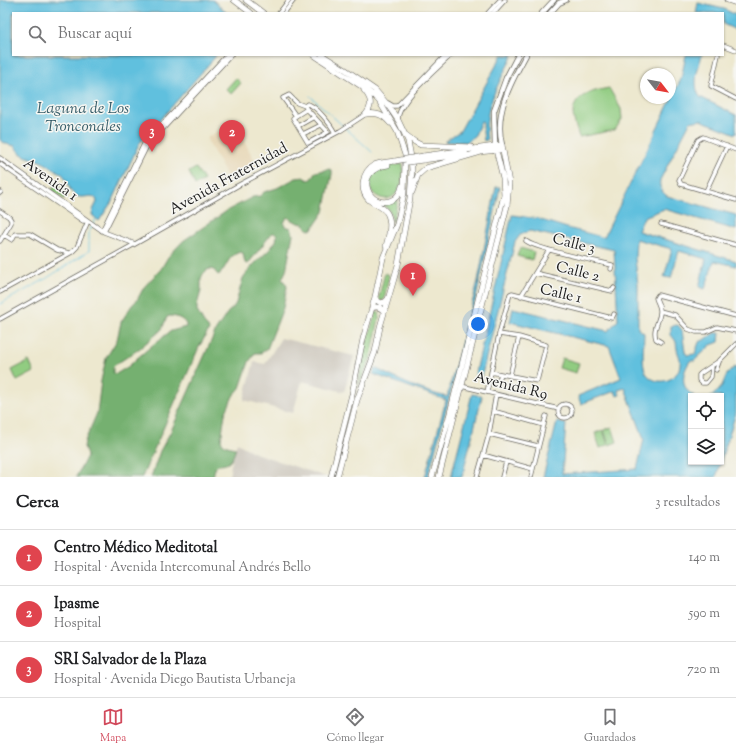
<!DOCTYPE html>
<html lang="es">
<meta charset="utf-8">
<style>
:root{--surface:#fff;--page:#f2f2f2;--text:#202124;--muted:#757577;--line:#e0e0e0;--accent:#d1495b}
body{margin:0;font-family:"Sorts Mill Goudy",serif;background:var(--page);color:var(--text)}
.controls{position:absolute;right:12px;bottom:12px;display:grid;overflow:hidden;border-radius:0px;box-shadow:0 1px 3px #0004}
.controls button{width:36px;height:36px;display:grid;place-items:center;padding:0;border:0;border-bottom:1px solid var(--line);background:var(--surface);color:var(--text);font:20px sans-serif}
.compass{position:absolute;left:640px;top:68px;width:36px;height:36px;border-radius:50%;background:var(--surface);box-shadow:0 1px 3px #0004;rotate:121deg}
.you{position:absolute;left:478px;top:324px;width:14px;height:14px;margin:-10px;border:3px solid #fff;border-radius:50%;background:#1a73e8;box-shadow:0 0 0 6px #1a73e833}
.badge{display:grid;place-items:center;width:26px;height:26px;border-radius:50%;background:var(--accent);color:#fff;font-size:13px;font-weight:700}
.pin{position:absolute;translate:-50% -33px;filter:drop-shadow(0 1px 2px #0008)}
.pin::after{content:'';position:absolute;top:21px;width:14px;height:12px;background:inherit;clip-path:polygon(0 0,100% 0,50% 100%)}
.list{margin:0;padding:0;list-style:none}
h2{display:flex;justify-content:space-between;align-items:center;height:52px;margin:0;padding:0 16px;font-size:17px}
h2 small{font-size:13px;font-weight:400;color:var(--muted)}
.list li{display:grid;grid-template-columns:26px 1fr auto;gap:12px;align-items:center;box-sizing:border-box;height:56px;padding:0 16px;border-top:1px solid var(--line)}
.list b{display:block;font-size:15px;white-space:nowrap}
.list p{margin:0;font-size:13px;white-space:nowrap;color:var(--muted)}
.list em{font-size:13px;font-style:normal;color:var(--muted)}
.icon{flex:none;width:22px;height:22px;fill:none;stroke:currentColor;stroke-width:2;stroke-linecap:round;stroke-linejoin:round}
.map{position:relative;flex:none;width:736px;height:477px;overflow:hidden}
.search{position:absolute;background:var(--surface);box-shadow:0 1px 3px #0004;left:12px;right:12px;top:12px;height:44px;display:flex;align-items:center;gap:10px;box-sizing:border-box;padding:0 14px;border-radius:0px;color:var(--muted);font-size:15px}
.sheet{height:220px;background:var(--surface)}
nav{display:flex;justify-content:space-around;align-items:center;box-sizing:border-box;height:56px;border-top:1px solid var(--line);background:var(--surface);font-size:11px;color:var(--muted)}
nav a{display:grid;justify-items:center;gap:2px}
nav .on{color:var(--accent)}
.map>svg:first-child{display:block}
.built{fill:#e8d9ba}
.industrial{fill:#c9c3b8}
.green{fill:#91cc81;stroke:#56744e}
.forest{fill:#74b06f;stroke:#486646;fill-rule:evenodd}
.water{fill:#60c0de;stroke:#3e6e7d}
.pier{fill:#ede8cf}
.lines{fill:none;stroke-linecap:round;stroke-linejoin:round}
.stream{stroke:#60c0de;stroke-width:1}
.minor-casing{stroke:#65635b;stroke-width:5}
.tertiary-casing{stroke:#65635b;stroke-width:6}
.secondary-casing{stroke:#65635b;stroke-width:6}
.minor{stroke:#fff;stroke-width:3.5}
.tertiary{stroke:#fff;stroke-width:4.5}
.secondary{stroke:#fff;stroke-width:5}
.secondary-bridge-casing{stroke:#65635b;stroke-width:6;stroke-linecap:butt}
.secondary-bridge{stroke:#fff;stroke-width:5}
.labels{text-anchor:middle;stroke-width:3;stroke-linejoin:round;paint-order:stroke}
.street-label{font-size:15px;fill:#1c1c1c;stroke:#f6f6f2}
.water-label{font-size:16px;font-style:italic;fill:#375e6a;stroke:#f6f6f2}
</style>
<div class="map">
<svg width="736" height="477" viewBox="0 0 736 477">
<rect width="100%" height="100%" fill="#f6f6f2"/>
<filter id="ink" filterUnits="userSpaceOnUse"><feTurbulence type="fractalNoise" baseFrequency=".025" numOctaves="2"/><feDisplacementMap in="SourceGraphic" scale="8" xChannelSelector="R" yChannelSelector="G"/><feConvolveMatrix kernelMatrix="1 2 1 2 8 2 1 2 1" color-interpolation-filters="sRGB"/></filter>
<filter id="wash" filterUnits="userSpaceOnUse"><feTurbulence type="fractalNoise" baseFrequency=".012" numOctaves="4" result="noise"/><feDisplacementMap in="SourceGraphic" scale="16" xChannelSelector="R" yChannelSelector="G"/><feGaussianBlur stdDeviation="0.9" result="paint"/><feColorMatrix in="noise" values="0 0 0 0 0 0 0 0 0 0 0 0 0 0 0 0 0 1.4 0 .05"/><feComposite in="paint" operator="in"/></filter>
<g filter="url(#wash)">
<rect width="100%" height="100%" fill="#ede8cf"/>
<path class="built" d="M234 122 258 167 230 182 206 138Z"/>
<path class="industrial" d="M281 338 354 356 344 392 302 381 293 413 244 400 254 362 265 364Z
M237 443 255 453 326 477H229L231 465Z"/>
<path class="green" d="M236 78 241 83 231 94 226 89Z
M609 88 621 109 622 119 615 130 579 137C577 130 573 120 573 112 575 94 594 91 609 88Z
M403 164C403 172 403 182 399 189 386 216 349 180 381 167 388 165 396 165 403 164Z
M196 168 204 180 195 185 189 172Z
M55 185 68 193 64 199 52 190Z
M398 199 393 222 389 210 381 204 391 203Z
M520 248 534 252 532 260 517 256Z
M385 273 389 275 384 300 380 301 379 297Z
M376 312 380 313 371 358 358 386 363 354Z
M562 358 579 363 576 373 559 368Z
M29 361 34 372 17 381 12 370Z
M612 427 617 442 609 445 604 430Z
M603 430 608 445 600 448 595 433Z"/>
<path class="forest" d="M330 169 332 171V174L324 212 313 228 310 230 307 229 304 224 298 223 287 217 284 223 285 226 291 228 293 234 286 271 282 279 286 284 287 287 283 308 267 349 261 353H255L249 362 240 388 233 396 225 414 221 440C223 446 230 447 236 448 232 460 231 465 218 465L215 468 213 477H151L160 451 171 431 216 330 228 312 233 308 236 303 243 278 251 267 270 249 276 241 277 235 275 233H272L248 264 245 263 243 253 240 252C228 256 228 264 221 273L218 275 214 270 210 269 207 270 203 274 201 278V291L197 305V311L204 323 208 327 209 330 199 347 142 477H76L87 456 84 447 85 441 97 413 101 381 106 358 117 340 121 322 132 305 137 300 144 287 161 269 168 257 183 241 228 210 253 197 260 196 264 192 277 188 296 178 303 177 308 180 311 179 315 172ZM170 316C176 316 187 320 186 327L171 331 155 343 135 360 129 366 116 374 113 373V367L115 365 139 349 160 331 162 329 167 317Z"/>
<path class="water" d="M0 0H213L227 13H13V55H215L216 56 139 144 113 200 99 221 92 215 93 210 97 202C95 191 84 200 77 196 67 192 70 181 62 174 56 170 47 164 40 161 30 157 20 157 15 146L6 144 0 140Z
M698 3 724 9 736 15V30L723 24V13H696Z
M502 55H513C499 83 483 108 487 140L484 141 483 132V122L481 121 475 135 467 142H445V141L460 131Z
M686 55H702C698 69 692 84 700 97L736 115V134L700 120 690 122 660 180C659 187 661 191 667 196L736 215V230L664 209 644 217 638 231 736 261V266L714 261 705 289 699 287 706 259 679 251 671 278 664 277 672 249 636 239 635 258 638 285V329L644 333C644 343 641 365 646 373 656 388 679 381 680 364 681 358 678 355 677 349 676 346 677 343 675 340 674 339 672 336 671 335 671 333 671 329 671 326L678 325 682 330 685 352 687 355 695 354 699 342 706 339 714 333H720L719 342 711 345 694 361 691 360C682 371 679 389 695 396H691V462H721V396H710C728 389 720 374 736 367V413L716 477H543L557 422 566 424 562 474 637 469 644 439 625 388 618 390 620 395 617 396 615 391 581 404 578 396 621 378 609 346 510 322 513 308 608 331 618 320 614 250 530 231 521 234 515 242 481 378 475 376 512 215 536 218 567 228 604 237 681 79Z
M496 187H500L477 294 428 477H425L446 400 373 374 375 368C398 380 422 391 447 397L478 281Z
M472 394 482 396 462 477H451Z"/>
<path class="pier" d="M653 132 655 133 603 237 536 218 522 216 523 215 536 217 602 235Z"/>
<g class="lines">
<path class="stream" d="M310 96 372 152
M0 304 44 280 89 251V232L96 219"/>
</g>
</g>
<g filter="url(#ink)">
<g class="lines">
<g class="minor-casing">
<path id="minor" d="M279 13 289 0
M284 13 294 0
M488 13 500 0
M493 13 505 0
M723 45 736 50
M718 55 711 86 736 99
M388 103 393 106H397L446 55
M305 106 297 103 289 95 283 98 296 116 293 118 308 143 328 132 306 108 305 106 307 104C316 105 331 125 335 133
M296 116 307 109
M398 119C399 100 437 69 451 55
M298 126 314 117
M303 134 321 125
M736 150 703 137 698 140 679 180 681 184 736 200
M0 158 104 232 135 244 237 186 340 131 366 114
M0 164 83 221H88
M706 191 727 146
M0 193 1 192
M0 211 9 217 11 220V223L0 241
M661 224 736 245
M102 231 144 144 227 55
M104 232 147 146 231 55
M4 235 12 240 15 234H30L57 250 69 253
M526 241C535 249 596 261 612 265L611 269
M535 273 612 291 614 288
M0 292 72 252 77 247 88 221
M521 296 549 250
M660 311 675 315 688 329 696 332H706L717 327 736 331
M0 319 135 244
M661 342 656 339C652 327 661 320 660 310 660 306 657 302 656 298L658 295 736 316
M712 366 711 377 706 383H702L699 380V375L701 373 719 361 736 344
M716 370 719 362
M491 372 537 381 546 345 519 337 499 334
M510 375 519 337
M498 383 501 374
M461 386 559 409
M487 392 499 334 510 294 512 293 612 318 614 314
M558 411a7 7 0 1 1 14 0a7 7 0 1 1-14 0Z
M493 411 544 425
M489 434 538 446
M483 455 533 469
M477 477 489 434 496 394
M502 477 506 462
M531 477 546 416"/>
</g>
<g class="tertiary-casing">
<path id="tertiary" d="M727 0 736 3
M542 13 554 0
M550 13 559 3 566 0
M502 145C494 112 511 82 526 55
M495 146 494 111 506 78 518 55"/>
</g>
<g class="secondary-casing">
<path id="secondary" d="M234 0 251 13
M246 0 263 13
M314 55 361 86 373 95 379 101 397 131 405 155V163L404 193 397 224 383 258 375 297 363 339 352 394 331 477
M322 55 346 70 375 90 387 104 398 120 408 141 411 157 412 170 410 198 398 265 380 327 375 352 357 400 337 477
M364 90C371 98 373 105 366 114
M366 114C377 112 383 115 390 123
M406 135 415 142 421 145 471 147
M478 152 499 150
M423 156 502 145 509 183 507 206 439 477
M423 160 466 154
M388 165C351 170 369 213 394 199 398 196 401 192 402 186
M412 192 418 175 426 168 481 152
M386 246C389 236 392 224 388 215 385 207 375 205 369 200 359 190 362 172 374 165 380 162 389 162 395 161
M375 297 376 300 381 303 385 302 387 300
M372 308C377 306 381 307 384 312
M432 477 449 417 504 195 503 178 495 146"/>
</g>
<use href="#minor" class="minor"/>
<use href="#tertiary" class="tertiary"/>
<use href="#secondary" class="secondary"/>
<g class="secondary-bridge-casing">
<path id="secondary-bridge" d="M395 161 423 156
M408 162 423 160"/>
</g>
<use href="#secondary-bridge" class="secondary-bridge"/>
</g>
</g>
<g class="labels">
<g class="street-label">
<text transform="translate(228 178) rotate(-29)" y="5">Avenida Fraternidad</text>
<text transform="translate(51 179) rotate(35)" y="5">Avenida 1</text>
<text transform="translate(574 243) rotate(14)" y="5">Calle 3</text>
<text transform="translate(578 271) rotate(14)" y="5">Calle 2</text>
<text transform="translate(561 293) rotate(13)" y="5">Calle 1</text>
<text transform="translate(511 385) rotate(14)" y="5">Avenida R9</text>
</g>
<g class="water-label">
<text x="83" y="113">Laguna de Los<tspan x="83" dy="18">Tronconales</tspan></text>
</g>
</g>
</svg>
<div class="controls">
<button><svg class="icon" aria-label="locate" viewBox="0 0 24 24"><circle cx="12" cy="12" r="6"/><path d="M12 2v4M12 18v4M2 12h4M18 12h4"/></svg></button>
<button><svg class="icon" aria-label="layers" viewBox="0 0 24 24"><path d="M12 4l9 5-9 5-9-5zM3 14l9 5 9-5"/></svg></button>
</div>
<svg class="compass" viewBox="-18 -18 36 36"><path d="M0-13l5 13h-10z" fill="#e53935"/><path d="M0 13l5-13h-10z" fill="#757577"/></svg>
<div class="you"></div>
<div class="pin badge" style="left:413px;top:296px;background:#e0444e">1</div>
<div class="pin badge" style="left:232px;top:153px;background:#e0444e">2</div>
<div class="pin badge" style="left:152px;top:152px;background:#e0444e">3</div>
<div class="search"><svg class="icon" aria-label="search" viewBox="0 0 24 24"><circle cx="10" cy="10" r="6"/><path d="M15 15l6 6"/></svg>Buscar aquí</div>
</div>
<section class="sheet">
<h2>Cerca<small>3 resultados</small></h2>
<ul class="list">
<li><span class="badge" style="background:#e0444e">1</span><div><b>Centro Médico Meditotal</b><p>Hospital · Avenida Intercomunal Andrés Bello</p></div><em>140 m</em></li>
<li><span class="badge" style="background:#e0444e">2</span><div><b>Ipasme</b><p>Hospital</p></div><em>590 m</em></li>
<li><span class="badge" style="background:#e0444e">3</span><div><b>SRI Salvador de la Plaza</b><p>Hospital · Avenida Diego Bautista Urbaneja</p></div><em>720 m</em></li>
</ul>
</section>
<nav>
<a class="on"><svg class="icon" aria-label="map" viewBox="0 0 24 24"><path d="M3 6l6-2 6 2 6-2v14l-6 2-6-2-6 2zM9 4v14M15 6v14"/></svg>Mapa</a>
<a><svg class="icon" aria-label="directions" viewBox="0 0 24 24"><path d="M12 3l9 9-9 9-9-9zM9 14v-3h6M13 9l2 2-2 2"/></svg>Cómo llegar</a>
<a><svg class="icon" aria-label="saved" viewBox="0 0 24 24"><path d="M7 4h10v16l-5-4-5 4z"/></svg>Guardados</a>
</nav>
